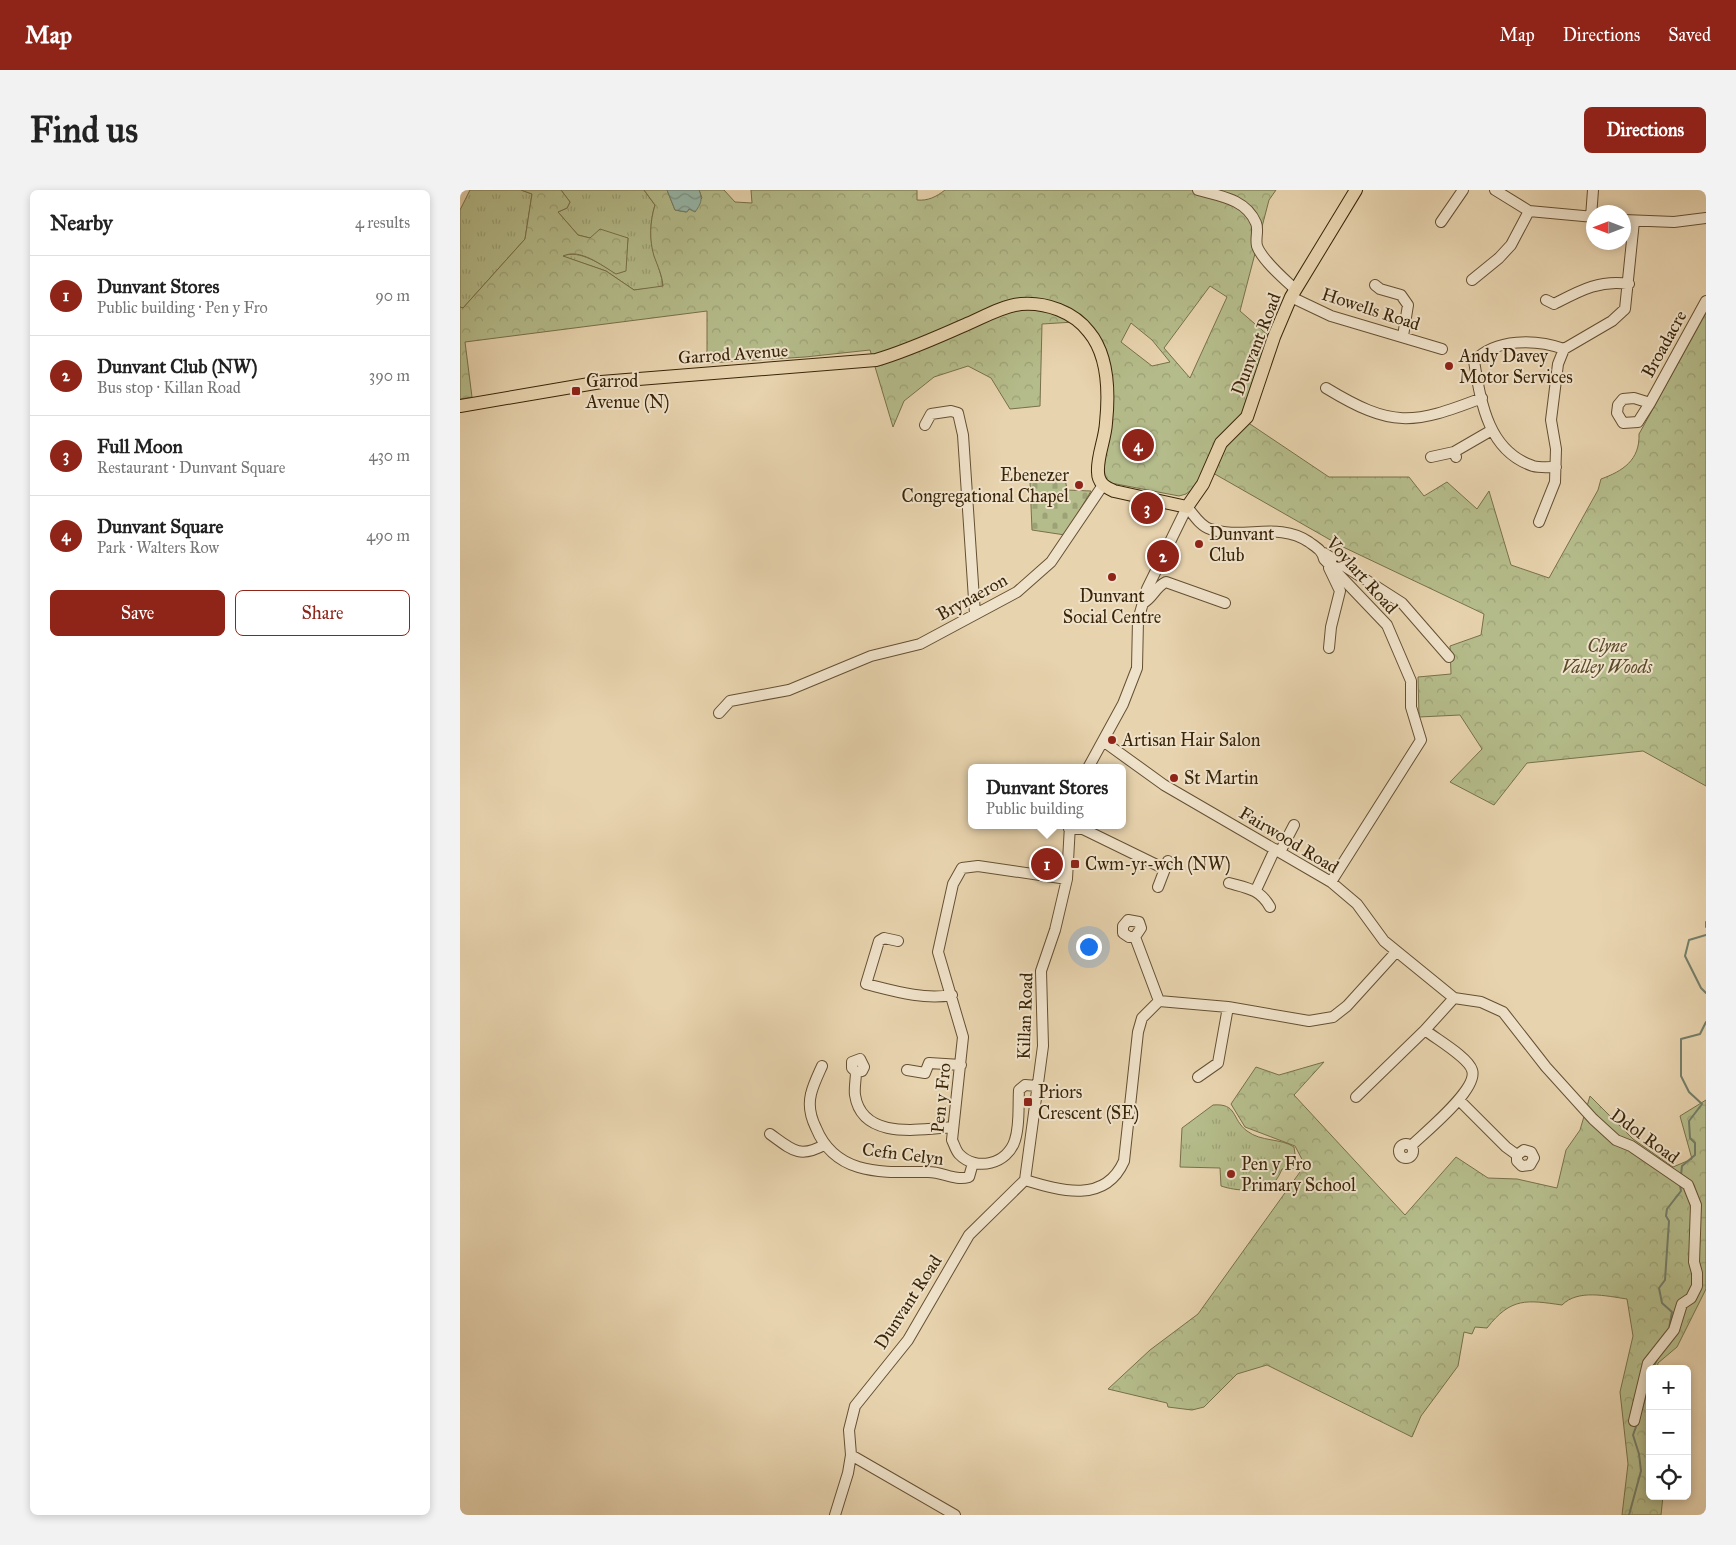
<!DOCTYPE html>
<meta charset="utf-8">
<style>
:root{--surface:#fff;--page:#f2f2f2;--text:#222;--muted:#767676;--line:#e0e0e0;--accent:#8f2418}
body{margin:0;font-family:"IM FELL Great Primer",serif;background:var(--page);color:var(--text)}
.controls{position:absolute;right:15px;bottom:15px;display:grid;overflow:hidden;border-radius:8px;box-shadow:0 2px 8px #0003}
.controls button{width:45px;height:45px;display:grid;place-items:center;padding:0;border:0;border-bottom:1px solid var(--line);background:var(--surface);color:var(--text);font:25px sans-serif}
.compass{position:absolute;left:1126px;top:15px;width:45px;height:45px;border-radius:50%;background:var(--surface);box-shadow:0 2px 8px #0003;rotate:270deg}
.you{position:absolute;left:628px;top:756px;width:18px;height:18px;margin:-12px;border:4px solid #fff;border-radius:50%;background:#1a73e8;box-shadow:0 0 0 8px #1a73e833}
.badge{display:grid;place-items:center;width:32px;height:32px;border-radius:50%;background:var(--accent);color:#fff;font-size:16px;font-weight:700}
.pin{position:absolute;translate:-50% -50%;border:2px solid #fff;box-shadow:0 1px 5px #0006}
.popup{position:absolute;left:508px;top:574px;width:158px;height:65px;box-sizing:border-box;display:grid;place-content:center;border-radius:8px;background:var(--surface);filter:drop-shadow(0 1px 4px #0005);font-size:16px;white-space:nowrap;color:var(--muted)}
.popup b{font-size:19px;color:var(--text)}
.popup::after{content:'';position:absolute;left:50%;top:100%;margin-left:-10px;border:10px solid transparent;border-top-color:var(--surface)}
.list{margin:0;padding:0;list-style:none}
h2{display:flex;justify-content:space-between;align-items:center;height:65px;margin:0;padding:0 20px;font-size:21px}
h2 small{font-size:16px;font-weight:400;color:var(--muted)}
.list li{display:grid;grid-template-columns:32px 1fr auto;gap:15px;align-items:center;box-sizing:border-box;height:80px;padding:0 20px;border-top:1px solid var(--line)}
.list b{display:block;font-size:19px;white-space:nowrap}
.list p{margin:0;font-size:16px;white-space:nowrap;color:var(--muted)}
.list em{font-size:16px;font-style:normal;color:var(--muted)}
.actions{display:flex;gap:10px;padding:15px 20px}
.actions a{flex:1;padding:11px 0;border:1px solid var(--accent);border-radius:8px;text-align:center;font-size:18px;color:var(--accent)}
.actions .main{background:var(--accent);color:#fff}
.icon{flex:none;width:28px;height:28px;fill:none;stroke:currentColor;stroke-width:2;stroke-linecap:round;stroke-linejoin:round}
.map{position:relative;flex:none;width:1246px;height:1325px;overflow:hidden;border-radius:8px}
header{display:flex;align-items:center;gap:30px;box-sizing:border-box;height:70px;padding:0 25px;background:var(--accent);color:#fff}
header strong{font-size:24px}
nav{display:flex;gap:28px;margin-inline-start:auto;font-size:18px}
.intro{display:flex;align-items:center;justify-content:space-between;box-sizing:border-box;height:120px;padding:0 30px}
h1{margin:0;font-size:35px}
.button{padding:12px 22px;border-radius:8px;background:var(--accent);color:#fff;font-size:18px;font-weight:700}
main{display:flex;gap:30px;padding:0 30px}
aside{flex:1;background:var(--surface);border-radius:8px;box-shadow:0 2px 8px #0003}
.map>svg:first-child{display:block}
.grass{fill:url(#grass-tufts);stroke:#78704a}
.forest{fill:url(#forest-crowns);stroke:#78704a;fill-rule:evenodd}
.cemetery{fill:url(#cemetery-stones);stroke:#78704a}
.water{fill:url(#water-waves);stroke:#727d69}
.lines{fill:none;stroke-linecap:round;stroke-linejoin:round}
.stream{stroke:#727d69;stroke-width:2}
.minor-casing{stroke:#655032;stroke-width:12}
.major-casing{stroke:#3a2508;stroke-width:14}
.minor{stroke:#efe2ca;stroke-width:10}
.major{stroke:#e7d3ae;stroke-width:12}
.poi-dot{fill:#8f2418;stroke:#efe2ca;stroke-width:2}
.labels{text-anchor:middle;stroke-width:4;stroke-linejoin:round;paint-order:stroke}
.street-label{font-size:18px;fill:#3a2508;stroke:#efe2ca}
.poi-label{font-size:18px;fill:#3a2508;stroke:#efe2ca;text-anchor:start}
.park-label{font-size:18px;font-style:italic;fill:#594b29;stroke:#efe2ca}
</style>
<header>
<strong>Map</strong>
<nav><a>Map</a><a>Directions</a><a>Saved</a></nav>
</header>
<div class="intro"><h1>Find us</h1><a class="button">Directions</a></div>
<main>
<aside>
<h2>Nearby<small>4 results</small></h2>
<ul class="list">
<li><span class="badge">1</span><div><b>Dunvant Stores</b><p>Public building · Pen y Fro</p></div><em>90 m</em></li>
<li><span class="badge">2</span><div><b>Dunvant Club (NW)</b><p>Bus stop · Killan Road</p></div><em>390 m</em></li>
<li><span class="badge">3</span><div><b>Full Moon</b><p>Restaurant · Dunvant Square</p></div><em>430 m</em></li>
<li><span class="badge">4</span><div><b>Dunvant Square</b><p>Park · Walters Row</p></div><em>490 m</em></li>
</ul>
<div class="actions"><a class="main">Save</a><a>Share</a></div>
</aside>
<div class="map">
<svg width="1246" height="1325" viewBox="0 0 1246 1325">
<defs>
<pattern id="grass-tufts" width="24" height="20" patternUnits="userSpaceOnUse" patternTransform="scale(1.25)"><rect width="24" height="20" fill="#b5bc8b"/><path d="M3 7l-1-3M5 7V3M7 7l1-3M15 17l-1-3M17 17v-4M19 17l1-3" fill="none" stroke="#9ca176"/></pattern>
<pattern id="forest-crowns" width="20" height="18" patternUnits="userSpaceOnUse" patternTransform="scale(1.25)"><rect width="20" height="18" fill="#b5bc8b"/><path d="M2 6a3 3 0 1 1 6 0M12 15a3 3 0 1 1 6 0" fill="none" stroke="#9ca176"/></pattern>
<pattern id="cemetery-stones" width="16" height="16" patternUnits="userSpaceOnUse" patternTransform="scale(1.25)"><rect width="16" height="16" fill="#b5bc8b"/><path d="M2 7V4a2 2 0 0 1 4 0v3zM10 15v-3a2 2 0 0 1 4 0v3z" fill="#9ca176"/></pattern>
<pattern id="water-waves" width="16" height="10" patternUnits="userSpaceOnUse" patternTransform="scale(1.25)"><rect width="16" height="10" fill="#97b8aa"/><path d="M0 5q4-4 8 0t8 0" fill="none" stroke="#7c9588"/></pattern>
</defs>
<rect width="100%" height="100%" fill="#e7d3ae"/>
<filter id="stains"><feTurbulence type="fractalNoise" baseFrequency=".004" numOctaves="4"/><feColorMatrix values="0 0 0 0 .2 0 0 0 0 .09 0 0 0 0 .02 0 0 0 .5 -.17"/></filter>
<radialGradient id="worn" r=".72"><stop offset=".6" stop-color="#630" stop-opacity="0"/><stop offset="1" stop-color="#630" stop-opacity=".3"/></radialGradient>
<path class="grass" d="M10 0H61L72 4 65 49 3 118 0 117V20Z
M101 0H184L195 15C190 31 189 51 195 66 198 77 202 85 203 97L174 100 146 81 102 66C121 59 140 75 156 83L165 81 168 48H130L118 45 98 22 107 18 110 12Z
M753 915C778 913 771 929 787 941 801 952 821 948 834 957L837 978 822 979C820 984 817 990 813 993 800 1003 776 1001 761 996L760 978 720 977 722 938Z"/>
<path class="forest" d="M61 0H101L110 12 107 18 98 22 118 45 130 48 140 39 168 48 166 81 156 84C141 75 120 58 103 66L146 81 174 100 203 96C202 85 198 77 194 66 189 50 190 31 195 15L184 0H207L215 20 226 22 242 8 239 0H264L275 12 292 13 291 0H457V10C468 11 476 7 485 0H816L809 10 780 121 809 146 787 232 869 287H949L964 306 987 292 1017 319 1029 301 1051 375 1089 388 1138 300 1141 289C1163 281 1180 270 1179 244L1246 123V596L1183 561 1067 573 1034 615 990 592 1022 559 1000 525 959 527 958 487 991 484 990 456 1021 445 1024 424 881 356 753 283 726 304 719 306 651 293 644 288 643 278 651 183 642 150 614 132 582 134 580 216 550 219 531 188 508 176 474 187 444 211 433 237 410 160 345 167 247 173V121L5 152 12 207 0 209V117L3 118 65 49 72 4ZM750 96 767 107 730 188 704 158ZM671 133 692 150 710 172 692 176 661 152Z
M864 872 834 905 945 1025 996 967 1028 988 1057 989 1097 998 1106 960 1120 940 1130 906 1173 949 1213 977 1232 969 1220 926 1246 910V1099L1217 1157 1198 1173 1197 1179H1190V1306H1203L1201 1325H1162L1168 1274 1160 1202 1173 1146 1167 1109C1146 1106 1118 1099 1102 1115 1067 1110 1051 1107 1027 1138L1015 1137 1012 1144 1004 1142 998 1176 961 1226 952 1247 807 1175 777 1184 744 1217 732 1220 708 1217 707 1213 648 1199 690 1160 738 1124 845 975 835 956 785 937 771 914 796 877 819 885Z"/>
<path class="cemetery" d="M604 282 607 300 631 301 605 345 572 340 570 291Z"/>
<path class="water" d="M207 0H239C243 9 241 14 235 22L229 19 227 22 215 20Z"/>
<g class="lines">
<path class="stream" d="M1246 732V737
M1246 745 1229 750 1225 766 1241 798 1246 803
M1221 985 1222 976 1235 965V953L1230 948 1229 931 1242 914 1229 902 1221 886V849L1240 844 1246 832
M1209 1139 1212 1122 1202 1113 1199 1098 1205 1090 1209 1031 1206 1026 1207 1019 1221 1001 1220 995
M1193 1179 1197 1169
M1181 1222 1190 1191
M1169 1325 1181 1281 1179 1264 1173 1245 1177 1234"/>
<g class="minor-casing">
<path id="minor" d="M738 0C760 6 786 9 796 33 799 40 795 48 797 56 802 70 824 89 835 99
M1035 0 1069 21 1134 27
M1131 27 1133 0
M1164 30 1214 32 1246 28
M981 32 1003 0
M1012 90 1039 68 1051 55 1069 21
M915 95 920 99 941 105 948 115 943 146
M831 107 871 126 982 159
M1086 110 1094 114C1119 101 1140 89 1169 94
M866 198C932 238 952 235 1022 208
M1190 213 1174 208 1163 209 1158 215 1157 223 1163 233 1178 232 1190 213 1246 111
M465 235 471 224 491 221 498 223 503 245 515 424
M994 262 1032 240
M971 267 994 262 996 267
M1096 277C1089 277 1080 278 1073 276 1028 261 1021 213 1014 171 1036 148 1076 149 1104 159
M1079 332 1095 292 1096 259 1091 230 1098 174 1104 159 1152 131 1165 119 1174 31
M864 363 942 413 989 467
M869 378 880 401 871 437 869 458
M683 413C693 408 695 397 706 392L765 413
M259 523 270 511 329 500 411 466 460 454 557 402 591 372 643 295
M643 551 704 595 871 692 897 714 924 751 994 808 1021 812 1043 822 1086 877 1133 929 1156 950 1171 956 1228 995 1236 1015 1234 1072 1237 1083V1096L1231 1108 1222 1114 1214 1140 1188 1173 1174 1231
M628 578 663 514 677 478 678 430 687 399 727 317C734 325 740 336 750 339 783 350 819 331 849 352 857 358 862 360 864 369L927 435 951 491V517L961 550 871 692
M609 639H623L705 679
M820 662 834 635
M769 693C787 698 800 699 810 717
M698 697 708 671
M796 700 815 659
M675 747 681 738 679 732 668 730 663 736V743L669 747H675L699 811
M438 751 424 748 419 751 406 794C434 801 463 810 492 805
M362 876C358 885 353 895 351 904 348 916 351 928 356 938 376 987 425 982 468 982 484 982 494 991 509 987L513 973
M447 880 465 883 469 873 501 875
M396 882 392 878V872L400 869 404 877 402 881 396 882C396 889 394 898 395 905 402 951 461 939 493 937
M738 887 758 873 768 817
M577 896 565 895 559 900C558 916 560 935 555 950 548 974 516 982 499 964 496 961 494 954 492 950L503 847 478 762 493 694 502 678 518 676 607 689
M896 907 965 840 994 808
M999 910 1046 957 1057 965
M310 944C331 959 339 969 364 955
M939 961a7 7 0 1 1 14 0a7 7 0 1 1-14 0Z
M951 956C964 943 1019 899 1012 880 1008 867 976 849 965 840
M1064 960 1071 962 1074 968 1070 975 1062 976 1057 971V965Z
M565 990C601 1001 645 1014 664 971L678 842 682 828 699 811 768 817 849 831 873 827 887 816 936 762
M565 990 583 856 581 781 595 740 607 689 610 635
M391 1265 495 1325
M375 1325 388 1283 391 1265 389 1240 395 1216 448 1150 509 1045 565 990"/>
</g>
<g class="major-casing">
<path id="major" d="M0 216 141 192 416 170C447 161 475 148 505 135 522 128 542 116 561 114 586 112 614 122 629 142 649 166 649 204 646 233 645 250 637 266 638 282 638 293 645 297 654 301L727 317 743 294 761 253 787 227 814 147 831 107 896 0"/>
</g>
<use href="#minor" class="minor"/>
<use href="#major" class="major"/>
</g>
<g class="poi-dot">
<circle cx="989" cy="176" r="5"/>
<rect x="111" y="196" width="10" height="10" rx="2.5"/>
<circle cx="619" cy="295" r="5"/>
<circle cx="739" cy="354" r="5"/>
<circle cx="652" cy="387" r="5"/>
<circle cx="652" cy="550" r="5"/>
<circle cx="714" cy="588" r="5"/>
<rect x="610" y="669" width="10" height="10" rx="2.5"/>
<rect x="563" y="907" width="10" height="10" rx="2.5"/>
<circle cx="771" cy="984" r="5"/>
</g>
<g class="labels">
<g class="street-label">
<text transform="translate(911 119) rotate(18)" y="6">Howells Road</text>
<text transform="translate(796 154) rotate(-69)" y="6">Dunvant Road</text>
<text transform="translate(1204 154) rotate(-61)" y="6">Broadacre</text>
<text transform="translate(273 164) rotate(-4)" y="6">Garrod Avenue</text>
<text transform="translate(902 385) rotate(48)" y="6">Voylart Road</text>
<text transform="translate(512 407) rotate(-29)" y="6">Brynaeron</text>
<text transform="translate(829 650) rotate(31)" y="6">Fairwood Road</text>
<text transform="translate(565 826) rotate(-88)" y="6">Killan Road</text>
<text transform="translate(481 908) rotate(-84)" y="6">Pen y Fro</text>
<text transform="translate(1185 946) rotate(36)" y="6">Ddol Road</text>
<text transform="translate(443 964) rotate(7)" y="6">Cefn Celyn</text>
<text transform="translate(448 1112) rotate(-57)" y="6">Dunvant Road</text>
</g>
<g class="poi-label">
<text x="999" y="172">Andy Davey<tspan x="999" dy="21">Motor Services</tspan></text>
<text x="126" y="197">Garrod<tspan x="126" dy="21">Avenue (N)</tspan></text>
<text x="609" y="291" text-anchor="end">Ebenezer<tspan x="609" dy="21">Congregational Chapel</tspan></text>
<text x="749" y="350">Dunvant<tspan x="749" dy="21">Club</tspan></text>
<text x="652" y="412" text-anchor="middle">Dunvant<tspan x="652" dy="21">Social Centre</tspan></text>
<text x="662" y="556">Artisan Hair Salon</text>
<text x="724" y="594">St Martin</text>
<text x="625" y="680">Cwm-yr-wch (NW)</text>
<text x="578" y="908">Priors<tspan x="578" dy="21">Crescent (SE)</tspan></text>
<text x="781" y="980">Pen y Fro<tspan x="781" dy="21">Primary School</tspan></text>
</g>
<g class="park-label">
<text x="1147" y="462">Clyne<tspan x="1147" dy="21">Valley Woods</tspan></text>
</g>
</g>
<rect width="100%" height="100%" filter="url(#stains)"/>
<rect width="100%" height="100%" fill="url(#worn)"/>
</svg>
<div class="controls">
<button>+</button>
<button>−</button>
<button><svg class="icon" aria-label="locate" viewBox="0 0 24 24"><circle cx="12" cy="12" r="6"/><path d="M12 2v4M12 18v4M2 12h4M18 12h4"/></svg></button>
</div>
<svg class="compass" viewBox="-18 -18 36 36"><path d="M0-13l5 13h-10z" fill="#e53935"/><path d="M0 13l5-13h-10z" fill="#767676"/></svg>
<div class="you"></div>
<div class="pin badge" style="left:587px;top:674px">1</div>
<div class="popup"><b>Dunvant Stores</b>Public building</div>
<div class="pin badge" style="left:703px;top:366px">2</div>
<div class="pin badge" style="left:687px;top:318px">3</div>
<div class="pin badge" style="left:678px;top:255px">4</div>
</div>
</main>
